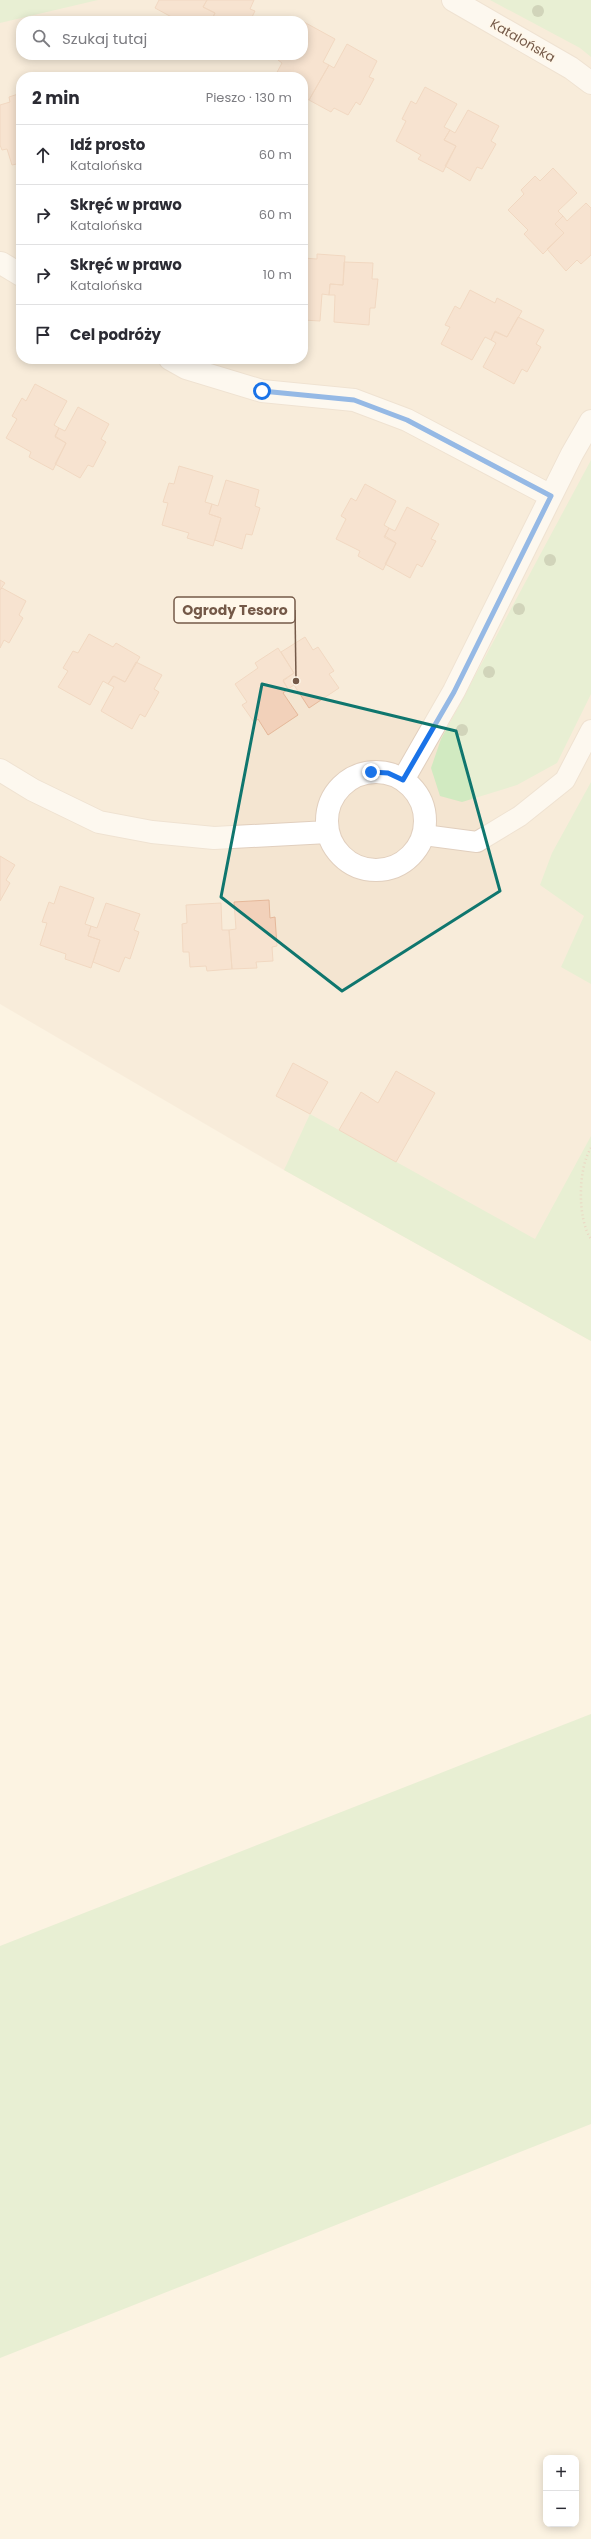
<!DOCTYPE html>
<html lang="pl">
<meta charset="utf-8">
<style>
:root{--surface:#fff;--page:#f2f2f3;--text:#2b2b33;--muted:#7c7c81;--line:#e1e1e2}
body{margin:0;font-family:Poppins,sans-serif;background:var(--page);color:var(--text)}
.controls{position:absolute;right:12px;bottom:12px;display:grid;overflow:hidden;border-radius:8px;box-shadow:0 2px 10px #0003}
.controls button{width:36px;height:36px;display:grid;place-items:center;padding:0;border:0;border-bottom:1px solid var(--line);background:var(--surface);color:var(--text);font:20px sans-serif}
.stop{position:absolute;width:12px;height:12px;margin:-9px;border:3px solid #1a73e8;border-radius:50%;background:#fff}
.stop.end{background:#1a73e8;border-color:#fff;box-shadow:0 1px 4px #0008}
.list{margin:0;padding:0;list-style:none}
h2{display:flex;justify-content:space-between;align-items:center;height:52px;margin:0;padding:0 16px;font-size:17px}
h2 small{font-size:13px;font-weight:400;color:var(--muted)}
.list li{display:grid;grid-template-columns:26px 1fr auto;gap:12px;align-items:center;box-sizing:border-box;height:60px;padding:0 16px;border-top:1px solid var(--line)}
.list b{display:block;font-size:15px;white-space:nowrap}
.list p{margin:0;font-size:13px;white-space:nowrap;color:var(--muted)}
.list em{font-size:13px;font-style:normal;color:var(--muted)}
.icon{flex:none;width:22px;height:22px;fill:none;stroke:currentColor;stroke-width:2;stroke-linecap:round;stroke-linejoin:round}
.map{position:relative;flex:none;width:591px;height:2539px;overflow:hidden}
.search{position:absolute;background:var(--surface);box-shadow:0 2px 10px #0003;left:16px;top:16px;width:292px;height:44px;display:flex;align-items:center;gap:10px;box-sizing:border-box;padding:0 14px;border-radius:16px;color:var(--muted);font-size:15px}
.panel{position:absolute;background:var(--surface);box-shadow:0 2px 10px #0003;left:16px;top:72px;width:292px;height:292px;border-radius:16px}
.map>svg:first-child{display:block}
.residential{fill:#f4e5d1;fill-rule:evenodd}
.green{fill:#d1eac1}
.building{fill:#f2d1ba;stroke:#e5b89a}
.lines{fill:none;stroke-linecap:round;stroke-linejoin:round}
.service-casing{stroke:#e1cfbe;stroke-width:22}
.minor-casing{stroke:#e1cfbe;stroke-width:24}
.path{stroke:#d7b59d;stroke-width:2.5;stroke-dasharray:1 3;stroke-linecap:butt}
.service{stroke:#fff;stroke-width:20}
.minor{stroke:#fff;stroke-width:22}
.tree{fill:#9db089}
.route{stroke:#1a73e8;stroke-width:5}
.marked{fill:none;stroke:#0f766e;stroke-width:3;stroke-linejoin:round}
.labels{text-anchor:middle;stroke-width:3;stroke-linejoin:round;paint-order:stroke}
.street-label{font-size:13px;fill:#745948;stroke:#fff7e9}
.leader{fill:none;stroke:#745948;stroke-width:1.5}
.callout-dot{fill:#745948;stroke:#fff7e9;stroke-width:1.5}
.callout{fill:#fff7e9;stroke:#745948;stroke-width:1.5}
.callout-label{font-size:14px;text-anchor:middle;font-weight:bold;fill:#745948}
</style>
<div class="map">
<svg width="591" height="2539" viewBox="0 0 591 2539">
<rect width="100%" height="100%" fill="#fcf3e2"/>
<path class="residential" d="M0 0H591V1341L284 1170 0 1004ZM21 21H303V55H21ZM21 77H303V359H21Z"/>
<path class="green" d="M0 0H98L0 23Z
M490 0H591V57L580 48Z
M591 460V694L557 763 517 785 462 802 440 796 431 768 441 739Z
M591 782V984L561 967 584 916 540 885 552 853Z
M310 1114 535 1239 591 1136V1341L284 1170Z
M591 1714V2124L0 2358V1946Z"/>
<path class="building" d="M159 0H207L203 7 215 13 211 21H179L155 8Z
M207 0H254L250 9 255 11 250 21H211L215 13 203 7Z
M304 22 335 39 323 62 329 65 309 100 303 97V77L275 76 282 63 278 60 280 55H303Z
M347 44 377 61 369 77 374 79 360 105 356 102 348 115 334 108 331 112 309 100 329 65 334 68Z
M425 87 457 104 444 127 450 130 444 140 456 146 443 172 418 159 421 155 396 141 406 121 402 119 411 101 416 104Z
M21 93V163L12 165 7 149 2 150 0 145V105L10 102 9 97Z
M468 110 499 126 491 141 496 144 482 169 477 167 470 181 445 166 456 146 444 140 450 130 455 133Z
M553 168 577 193 558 211 563 216 555 224 564 233 543 254 524 234 528 230 508 210 524 194 521 190 535 176 540 181Z
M586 203 591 208V255L581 264 577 260 566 271 547 249 564 233 555 224 563 216 567 221Z
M317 254 345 256 343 285 330 284 329 295 322 294 320 321 303 320V258L317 259Z
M344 262 373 263 372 279H378L375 308H370L369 325 334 322 335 295H329L330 284 343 285Z
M470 290 495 303 497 298 522 311 507 337 495 331 491 340 485 337 472 360 441 344 450 327 445 325 455 306 460 309Z
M518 317 544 330 536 344 541 347 527 372 522 369 514 384 483 367 496 343 491 340 495 332 507 337Z
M35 384 67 401 54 425 59 428 55 437 66 443 53 470 29 457 31 452 6 438 17 419 12 416 22 398 26 401Z
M78 407 109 424 101 439 106 442 93 467 88 465 80 478 55 464 66 443 55 436 59 428 65 431Z
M179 466 213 476 205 502 212 504 209 514 221 518 213 546 187 538 189 533 162 525 168 503 163 502 169 483 174 484Z
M226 480 259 490 255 506 260 508 252 535 246 534 242 549 215 540 221 518 209 514 212 504 218 506Z
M365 484 396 501 384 525 389 528 384 537 396 543 383 570 358 556 360 551 336 539 346 519 341 516 351 498 356 501Z
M407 507 439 524 431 539 436 541 422 567 417 564 410 578 385 564 396 543 385 536 389 528 395 531Z
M0 580 5 583 0 590Z
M2 588 26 601 19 615 23 618 9 643 4 640 0 648V590Z
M89 634 113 647 116 643 140 657 125 682 114 676 108 684 103 681 90 705 58 687 68 671 63 668 73 651 78 653Z
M305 637 313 650 318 647 334 671 329 674 339 688 309 708 294 685 288 689 283 681 294 673 281 652Z
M278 648 294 673 283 680 288 689 283 693 298 715 268 735 258 719 254 722 242 705 247 702 235 684 258 668 255 663Z
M136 662 162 675 154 689 159 692 145 717 140 714 132 729 101 711 114 687 108 684 113 676 125 682Z
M0 856 15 865 6 880 10 883 0 901Z
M60 886 94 898 85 924 91 926 88 936 100 940 91 968 65 959 66 954 40 945 47 923 42 922 49 902 54 904Z
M269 900 270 918 275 917 277 946 272 947 273 961 256 962 257 968 232 969 229 930 236 929 234 902Z
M106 903 140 914 134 930 139 932 130 959 125 957 119 972 93 962 100 940 88 936 91 926 97 928Z
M221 903 222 930H229L232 969 207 971 206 966 190 967 189 952H183L182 924 187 923 186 905Z
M293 1063 328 1082 310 1114 276 1096Z
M396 1071 435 1093 396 1162 339 1130 361 1092 378 1103Z"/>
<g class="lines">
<g class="service-casing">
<path id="service" d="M424 835 477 842 520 816 565 780 591 730"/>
</g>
<g class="minor-casing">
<path id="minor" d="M453 0 571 68 591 83
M1 263 21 275
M170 359 186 368 262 391 354 400 407 420 551 496
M0 770 33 790 99 822 152 832 214 838 328 832
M327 821a49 49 0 1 1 98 0a49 49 0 1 1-98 0Z
M403 780 454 691 572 454 591 421"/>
</g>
<path class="path" d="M591 1148C578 1168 577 1219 591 1239"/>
<use href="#service" class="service"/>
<use href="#minor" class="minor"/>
</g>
<g class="tree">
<circle cx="538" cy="11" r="6"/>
<circle cx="550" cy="560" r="6"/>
<circle cx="519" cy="609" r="6"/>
<circle cx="489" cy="672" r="6"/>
<circle cx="462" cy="730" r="6"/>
</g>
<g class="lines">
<path class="route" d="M262 391 354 400 407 420 551 496 454 692 403 780 388 773 371 772"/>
</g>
<path d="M0 0H591V2539H0ZM262 684 456 731 500 891 342 991 221 897Z" fill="#fcf3e2" fill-opacity=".55" fill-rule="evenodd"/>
<path class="marked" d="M262 684 456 731 500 891 342 991 221 897Z"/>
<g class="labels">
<g class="street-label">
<text transform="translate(523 40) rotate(30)" y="5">Katalońska</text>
</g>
</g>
<path class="leader" d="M296 681L295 610"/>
<circle class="callout-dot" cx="296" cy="681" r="4"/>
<rect class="callout" x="174" y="597" width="121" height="26" rx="4"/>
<g class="callout-label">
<text x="235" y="615">Ogrody Tesoro</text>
</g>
</svg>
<div class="controls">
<button>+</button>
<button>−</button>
</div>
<div class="stop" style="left:262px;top:391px"></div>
<div class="stop end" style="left:371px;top:772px"></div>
<div class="search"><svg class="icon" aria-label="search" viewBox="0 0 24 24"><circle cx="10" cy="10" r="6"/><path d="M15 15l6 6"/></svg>Szukaj tutaj</div>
<section class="panel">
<h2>2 min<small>Pieszo · 130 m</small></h2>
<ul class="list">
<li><svg class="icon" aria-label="ahead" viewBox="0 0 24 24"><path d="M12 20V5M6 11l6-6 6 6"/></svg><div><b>Idź prosto</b><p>Katalońska</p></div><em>60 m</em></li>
<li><svg class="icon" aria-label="right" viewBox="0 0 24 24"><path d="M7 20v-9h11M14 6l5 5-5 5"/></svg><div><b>Skręć w prawo</b><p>Katalońska</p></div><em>60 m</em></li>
<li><svg class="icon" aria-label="right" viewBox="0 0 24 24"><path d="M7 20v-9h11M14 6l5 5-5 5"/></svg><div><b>Skręć w prawo</b><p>Katalońska</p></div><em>10 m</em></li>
<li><svg class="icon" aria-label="arrive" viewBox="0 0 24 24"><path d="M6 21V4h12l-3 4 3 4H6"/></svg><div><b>Cel podróży</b></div></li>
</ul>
</section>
</div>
